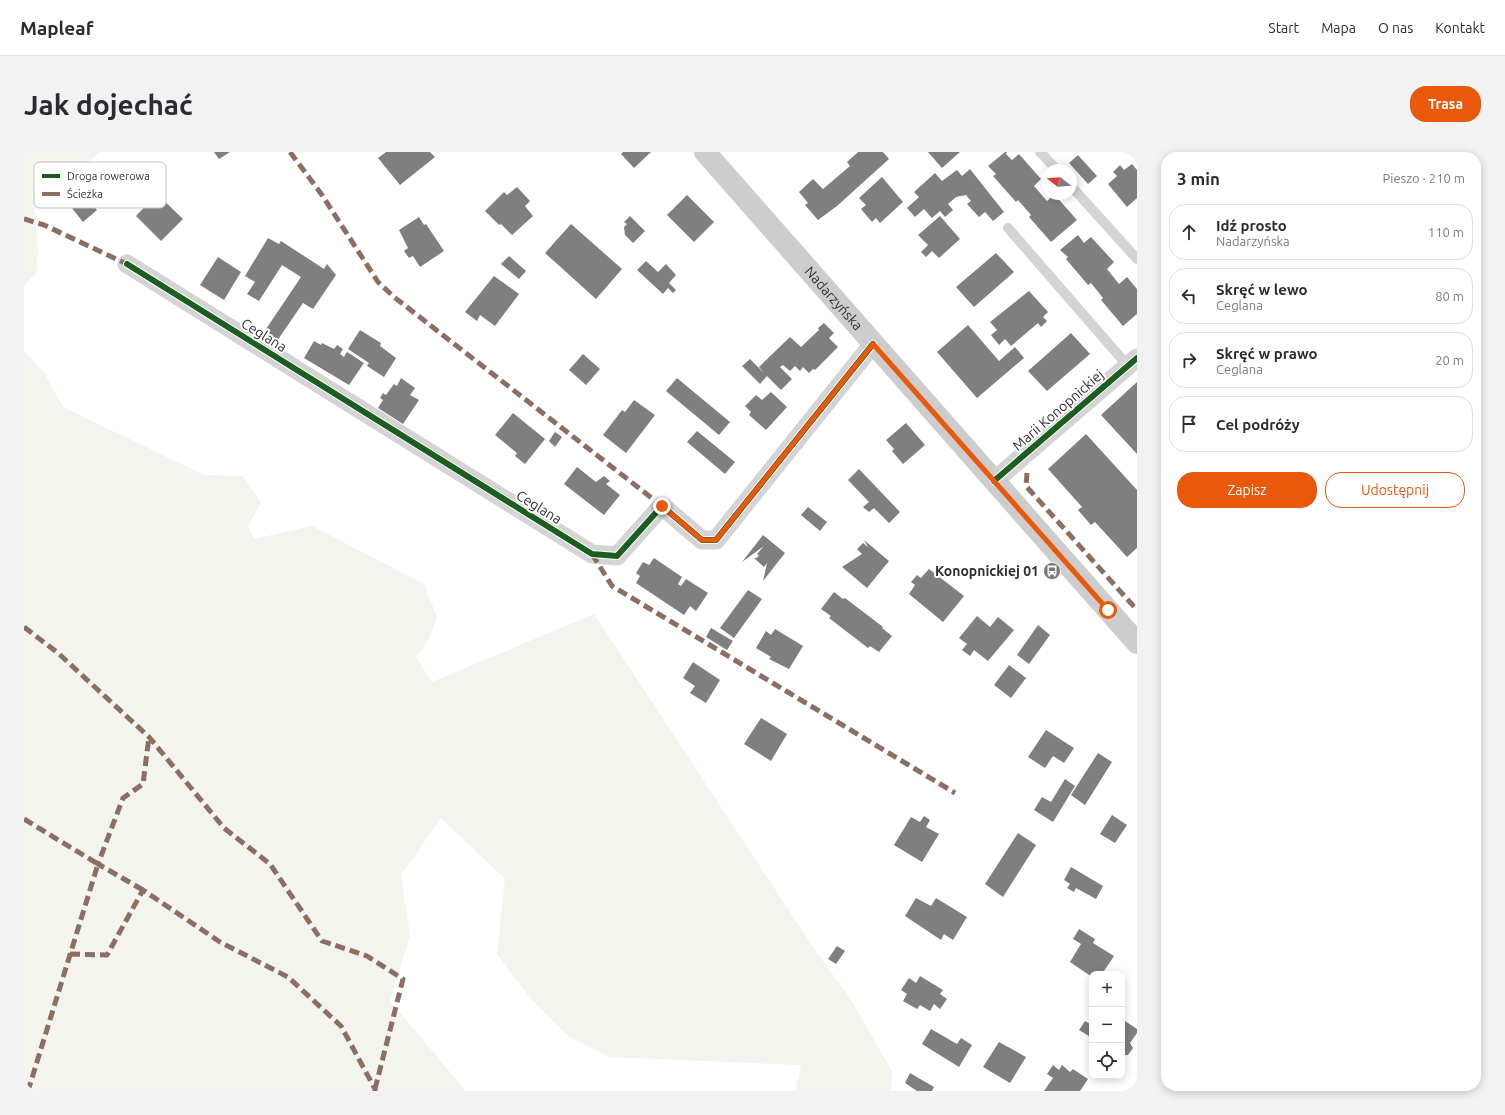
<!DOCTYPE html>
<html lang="pl">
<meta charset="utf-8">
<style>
:root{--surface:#fff;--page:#f2f2f3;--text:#2b2b33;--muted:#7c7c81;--line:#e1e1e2;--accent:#ea580c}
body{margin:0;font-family:Ubuntu,sans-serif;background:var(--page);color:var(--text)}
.controls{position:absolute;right:12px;bottom:12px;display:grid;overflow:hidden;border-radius:8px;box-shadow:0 2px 10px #0003}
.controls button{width:36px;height:36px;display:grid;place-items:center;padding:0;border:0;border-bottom:1px solid var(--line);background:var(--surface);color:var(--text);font:20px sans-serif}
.compass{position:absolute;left:1017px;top:12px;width:36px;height:36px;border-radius:50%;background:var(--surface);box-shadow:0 2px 10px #0003;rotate:287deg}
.stop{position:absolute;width:12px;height:12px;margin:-9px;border:3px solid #ea580c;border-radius:50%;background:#fff}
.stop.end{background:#ea580c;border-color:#fff;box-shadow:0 1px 4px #0008}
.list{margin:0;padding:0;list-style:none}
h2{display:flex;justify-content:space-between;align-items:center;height:52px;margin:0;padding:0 16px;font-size:17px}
h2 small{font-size:13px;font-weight:400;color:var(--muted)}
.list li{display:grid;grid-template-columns:26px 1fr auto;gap:12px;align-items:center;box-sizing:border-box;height:56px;margin:0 8px 8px;padding:0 8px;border:1px solid var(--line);border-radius:16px}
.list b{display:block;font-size:15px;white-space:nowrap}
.list p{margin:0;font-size:13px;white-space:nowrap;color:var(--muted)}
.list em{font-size:13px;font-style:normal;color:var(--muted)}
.actions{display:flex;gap:8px;padding:12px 16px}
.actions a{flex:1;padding:9px 0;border:1px solid var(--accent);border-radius:16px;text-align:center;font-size:14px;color:var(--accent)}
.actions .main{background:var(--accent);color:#fff}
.icon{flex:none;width:22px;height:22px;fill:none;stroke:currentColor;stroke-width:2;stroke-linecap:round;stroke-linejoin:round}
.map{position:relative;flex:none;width:1113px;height:939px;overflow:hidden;border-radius:16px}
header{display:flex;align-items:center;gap:24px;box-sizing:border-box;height:56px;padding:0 20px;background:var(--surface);border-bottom:1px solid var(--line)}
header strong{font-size:19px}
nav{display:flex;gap:22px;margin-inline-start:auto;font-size:14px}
.intro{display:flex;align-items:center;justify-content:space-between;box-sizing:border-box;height:96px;padding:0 24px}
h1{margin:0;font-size:28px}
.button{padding:10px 18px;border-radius:16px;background:var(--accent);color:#fff;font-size:14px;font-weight:700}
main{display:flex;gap:24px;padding:0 24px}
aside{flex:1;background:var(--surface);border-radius:16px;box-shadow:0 2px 10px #0003}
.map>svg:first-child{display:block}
.green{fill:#f3f4ed}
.building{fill:#7f7f7f}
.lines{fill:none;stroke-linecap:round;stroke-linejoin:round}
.service{stroke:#d4d4d4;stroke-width:10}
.minor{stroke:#d4d4d4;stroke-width:19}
.secondary{stroke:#cdcdcd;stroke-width:22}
.quiet{stroke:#8d6e63;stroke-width:5;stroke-dasharray:10 5;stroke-linecap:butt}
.cycleway-casing{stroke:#fff;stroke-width:8}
.cycleway{stroke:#1b5e20;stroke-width:6}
.route{stroke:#ea580c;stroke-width:5}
.labels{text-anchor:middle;stroke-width:4;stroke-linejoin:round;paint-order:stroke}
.street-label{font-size:14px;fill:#2f2f2f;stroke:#fff}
.poi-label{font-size:14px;font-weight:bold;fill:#2f2f2f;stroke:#fff;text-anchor:end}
.key{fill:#fff;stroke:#c1c1c1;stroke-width:1}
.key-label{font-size:11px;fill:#2f2f2f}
</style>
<header>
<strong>Mapleaf</strong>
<nav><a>Start</a><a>Mapa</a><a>O nas</a><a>Kontakt</a></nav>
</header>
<div class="intro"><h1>Jak dojechać</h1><a class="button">Trasa</a></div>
<main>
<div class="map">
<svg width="1113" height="939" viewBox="0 0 1113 939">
<rect width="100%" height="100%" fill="#fff"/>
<path class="green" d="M0 0H76L11 57 14 100 13 120 0 133Z
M0 199 20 220 39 255 180 323 219 324 237 351 224 374 230 387 288 374 400 432 413 465 406 485 392 505 408 530 570 462 793 801 826 846 868 919 867 939H772L777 913 585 905 545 885 507 847 473 802 481 727 417 666 377 723 386 783 366 849 442 939H0Z"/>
<path class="building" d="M190 0H206L195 7Z
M362 0H406L411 5 376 33 354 6Z
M599 0H627L610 16 597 2Z
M834 0H859L865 7 813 54 794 68 781 53 784 51 775 40 789 27 799 37 826 14 823 10Z
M904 0H936L918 16Z
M981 0H983L982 2 988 8 995 2 1017 27 1010 34 1023 49 1030 42 1053 68 1027 90 1005 65 1007 63 994 48 992 50 969 24 972 22 964 14Z
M1054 3 1073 24 1064 32 1045 11Z
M1108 12 1113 18V46L1103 55 1084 32 1093 24 1089 20 1096 13 1100 18Z
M946 17 980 60 969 69 961 60 955 65 943 52 947 49 942 43 932 45 924 52 929 58 921 65 916 59 908 66 900 57 891 65 883 56 895 45 890 40 911 21 918 29 933 18 938 24Z
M858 25 879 50 856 71 852 66 848 70 837 57 842 53 835 46Z
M493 35 506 49 501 54 509 64 488 83 477 72 475 73 461 59 480 40 483 43Z
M133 42 159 67 137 89 112 64Z
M663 43 690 70 670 90 643 63Z
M62 44 73 58 59 70 47 55Z
M606 64 621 79 609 91 601 83 600 75 603 72 600 70Z
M916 64 936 87 915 106 908 99 902 105 897 100 904 93 894 83Z
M395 65 400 73 402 72 420 99 396 115 389 104 385 106 380 99 384 96 375 78Z
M547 72 598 117 572 147 521 101Z
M1054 83 1060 91 1067 85 1090 110 1083 117 1095 132 1103 125 1113 137V162L1099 174 1077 148 1079 146 1067 131 1064 133 1042 107 1044 105 1036 98Z
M244 86 255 92 257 89 300 117 303 112 312 123 289 157 279 151 253 189 240 180 277 125 258 113 235 149 223 142 231 130 221 124Z
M972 101 990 120 950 155 932 135Z
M485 104 502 119 495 127 477 112Z
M194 105 217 120 200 148 176 133Z
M622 109 634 120 642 112 652 123 645 131 652 138 649 141 644 136 639 142 613 118Z
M470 124 495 142 471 174 456 163 453 169 441 160Z
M1005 139 1024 160 1019 165 1023 169 1017 175 1014 171 987 194 981 187 975 193 967 183 973 178 966 170Z
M800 171 810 181 805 186 814 195 791 218 789 217 785 221 779 215 776 219 771 214 766 219 759 213 756 215 768 227 757 238 743 224 736 232 718 214 726 207 740 221 735 215 766 185 777 195 795 178 794 176Z
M944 173 975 209 991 195 1000 206 953 246 913 200Z
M336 178 357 191 356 194 372 206 360 225 343 214 345 211 324 197Z
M1047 181 1066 202 1023 239 1004 219Z
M290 189 297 193 298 191 310 197 313 193 319 197 316 202 320 205 323 200 340 211 325 233 280 206Z
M559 202 576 217 562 233 545 218Z
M377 226 391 236 386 243 395 248 379 272 354 256 359 248 356 246 359 241 362 243 370 232 373 234Z
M653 226 706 270 695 283 642 239Z
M1113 230V302L1077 263Z
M747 240 763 255 742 278 725 263 727 260 721 254 732 243 738 248Z
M610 248 631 263 602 301 579 283 598 258 601 260Z
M489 261 521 287 501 312 491 304 493 301 471 283Z
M882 271 901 293 879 312 868 299 870 297 862 288Z
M673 279 711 310 701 322 663 290Z
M531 280 538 285 531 295 525 289Z
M1062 282 1113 338V396L1103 405 1071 370 1067 373 1054 358 1058 355 1024 317Z
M553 315 572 330 580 324 586 329 582 332 596 343 580 363 540 332Z
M835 317 876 360 865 371 850 356 845 360 839 355 845 350 824 328Z
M784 355 803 370 796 379 777 363Z
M739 383 761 401 739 429 743 411 740 415 730 406H732L735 404 733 402 740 394 718 410Z
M840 388 865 409 843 436 818 415 838 402 833 397 839 391 844 395Z
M630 406 658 425 654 432 657 434 662 427 684 441 672 459 666 454 660 463 612 431 616 424 612 421 619 410 625 413Z
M905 417 940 444 919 470 885 442 891 433 887 430 893 423 897 426Z
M724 438 738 447 710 486 696 476Z
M810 440 819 447 821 446 859 475 858 476 868 484 855 500 846 494 844 496 805 466 807 464 797 457Z
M953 464 966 475 974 465 990 478 964 509 950 498 946 504 938 498 943 492 935 486Z
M1014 473 1026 483 1005 512 993 503Z
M687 476 709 489 703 498 682 485Z
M751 477 779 494 765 517 745 507 747 505 732 496 742 479 747 483Z
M669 510 696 528 682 551 666 541 671 534 659 526Z
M985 513 1002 526 987 546 970 533Z
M737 566 763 582 747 609 720 592Z
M1022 578 1050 596 1040 611 1029 604 1021 616 1004 605Z
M1074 601 1088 610 1061 653 1047 643Z
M1041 627 1051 634 1029 670 1010 658 1018 645 1027 650Z
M1088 663 1103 673 1091 691 1076 682Z
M900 664 906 668 902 675 915 682 898 710 870 693 887 665 896 670Z
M994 681 1012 693 979 745 961 732Z
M1047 715 1079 734 1072 747 1052 736 1050 740 1043 736 1046 732 1040 728Z
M892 746 907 754 912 746 943 765 929 788 920 782 917 788 881 764Z
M1055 777 1071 787 1069 791 1090 804 1078 822H1068V825L1046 810 1057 792 1049 787Z
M813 794 821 799 812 812 804 807Z
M896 824 919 838 916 842 923 847 916 857 910 852 906 859 896 853 893 857 879 849 883 842 877 838 885 826 892 831Z
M1098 867 1113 877V881L1106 891 1109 896 1104 903H1098Z
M1061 869 1068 873V886L1055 878Z
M907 877 933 892 937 886 948 893 935 915 898 892Z
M975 890 1002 905 986 931 959 915Z
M1029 913 1035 918 1038 913 1046 920 1049 917 1064 927 1056 939H1020L1029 926 1023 922Z
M886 921 910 935 908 939H893L881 931Z"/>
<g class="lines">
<path class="service" d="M1016 0 1033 18
M1047 34 1113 107
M984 76 1104 214"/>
<path class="minor" d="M103 112 568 402 593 404 638 354 678 388H692L849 192
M970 329 1113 206"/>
<path class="secondary" id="s1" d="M681 0 1113 491"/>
<path class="quiet" d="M266 0 298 43 354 130 370 145 638 354
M0 67 20 73 103 112
M1003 321 1002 334 1113 458
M568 402 588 434 931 641
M0 475 34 501 125 585 200 676 246 712 298 789 343 804 379 827 351 937 353 939
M0 667 74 712 4 939
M119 738 74 712 99 646 119 632 125 585
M46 802 83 803 119 738 196 790 264 825 317 874 351 937V939"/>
<g class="cycleway-casing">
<path id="cycleway" d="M103 112 568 402 593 404 638 354 678 388H692L849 192
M970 329 1113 206"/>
</g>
<use href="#cycleway" class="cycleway"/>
</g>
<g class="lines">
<path class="route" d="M638 354 678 388H692L849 192 1084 458"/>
</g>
<defs>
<g id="bus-disc" transform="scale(0.9)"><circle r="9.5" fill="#787878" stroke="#fff"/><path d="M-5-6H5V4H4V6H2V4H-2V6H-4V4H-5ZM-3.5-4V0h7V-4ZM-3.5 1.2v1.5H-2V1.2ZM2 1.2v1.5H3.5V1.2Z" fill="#fff"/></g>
</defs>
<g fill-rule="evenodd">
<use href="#bus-disc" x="1028" y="419"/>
</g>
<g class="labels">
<g class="street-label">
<text dy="5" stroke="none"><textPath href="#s1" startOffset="195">Nadarzyńska</textPath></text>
<text transform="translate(240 183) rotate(32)" y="5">Ceglana</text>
<text transform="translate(1034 258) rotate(-41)" y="5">Marii Konopnickiej</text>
<text transform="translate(515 355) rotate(32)" y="5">Ceglana</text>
</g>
<g class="poi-label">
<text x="1015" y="424">Konopnickiej 01</text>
</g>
</g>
<rect x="10" y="10" width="132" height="46" rx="6" class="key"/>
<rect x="18" y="22" width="18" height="4" fill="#1b5e20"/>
<rect x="18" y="40" width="18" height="4" fill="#8d6e63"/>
<g class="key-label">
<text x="43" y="28">Droga rowerowa</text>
<text x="43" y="46">Ścieżka</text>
</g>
</svg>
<div class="controls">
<button>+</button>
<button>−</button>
<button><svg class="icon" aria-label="locate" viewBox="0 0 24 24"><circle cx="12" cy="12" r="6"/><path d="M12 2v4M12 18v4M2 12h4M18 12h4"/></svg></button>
</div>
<svg class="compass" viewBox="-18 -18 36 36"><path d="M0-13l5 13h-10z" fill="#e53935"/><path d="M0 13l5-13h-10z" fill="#7c7c81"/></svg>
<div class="stop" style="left:1084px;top:458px"></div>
<div class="stop end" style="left:638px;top:354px"></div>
</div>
<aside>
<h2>3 min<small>Pieszo · 210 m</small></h2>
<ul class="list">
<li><svg class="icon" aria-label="ahead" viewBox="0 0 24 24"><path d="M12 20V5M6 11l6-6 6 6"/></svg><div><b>Idź prosto</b><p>Nadarzyńska</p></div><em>110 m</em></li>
<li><svg class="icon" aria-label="left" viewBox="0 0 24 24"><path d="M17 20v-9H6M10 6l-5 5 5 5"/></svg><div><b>Skręć w lewo</b><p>Ceglana</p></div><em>80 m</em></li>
<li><svg class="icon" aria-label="right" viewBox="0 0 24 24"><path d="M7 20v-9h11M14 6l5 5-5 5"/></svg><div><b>Skręć w prawo</b><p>Ceglana</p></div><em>20 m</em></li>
<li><svg class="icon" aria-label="arrive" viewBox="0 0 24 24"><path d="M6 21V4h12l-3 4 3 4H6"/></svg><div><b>Cel podróży</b></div></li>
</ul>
<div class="actions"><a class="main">Zapisz</a><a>Udostępnij</a></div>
</aside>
</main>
